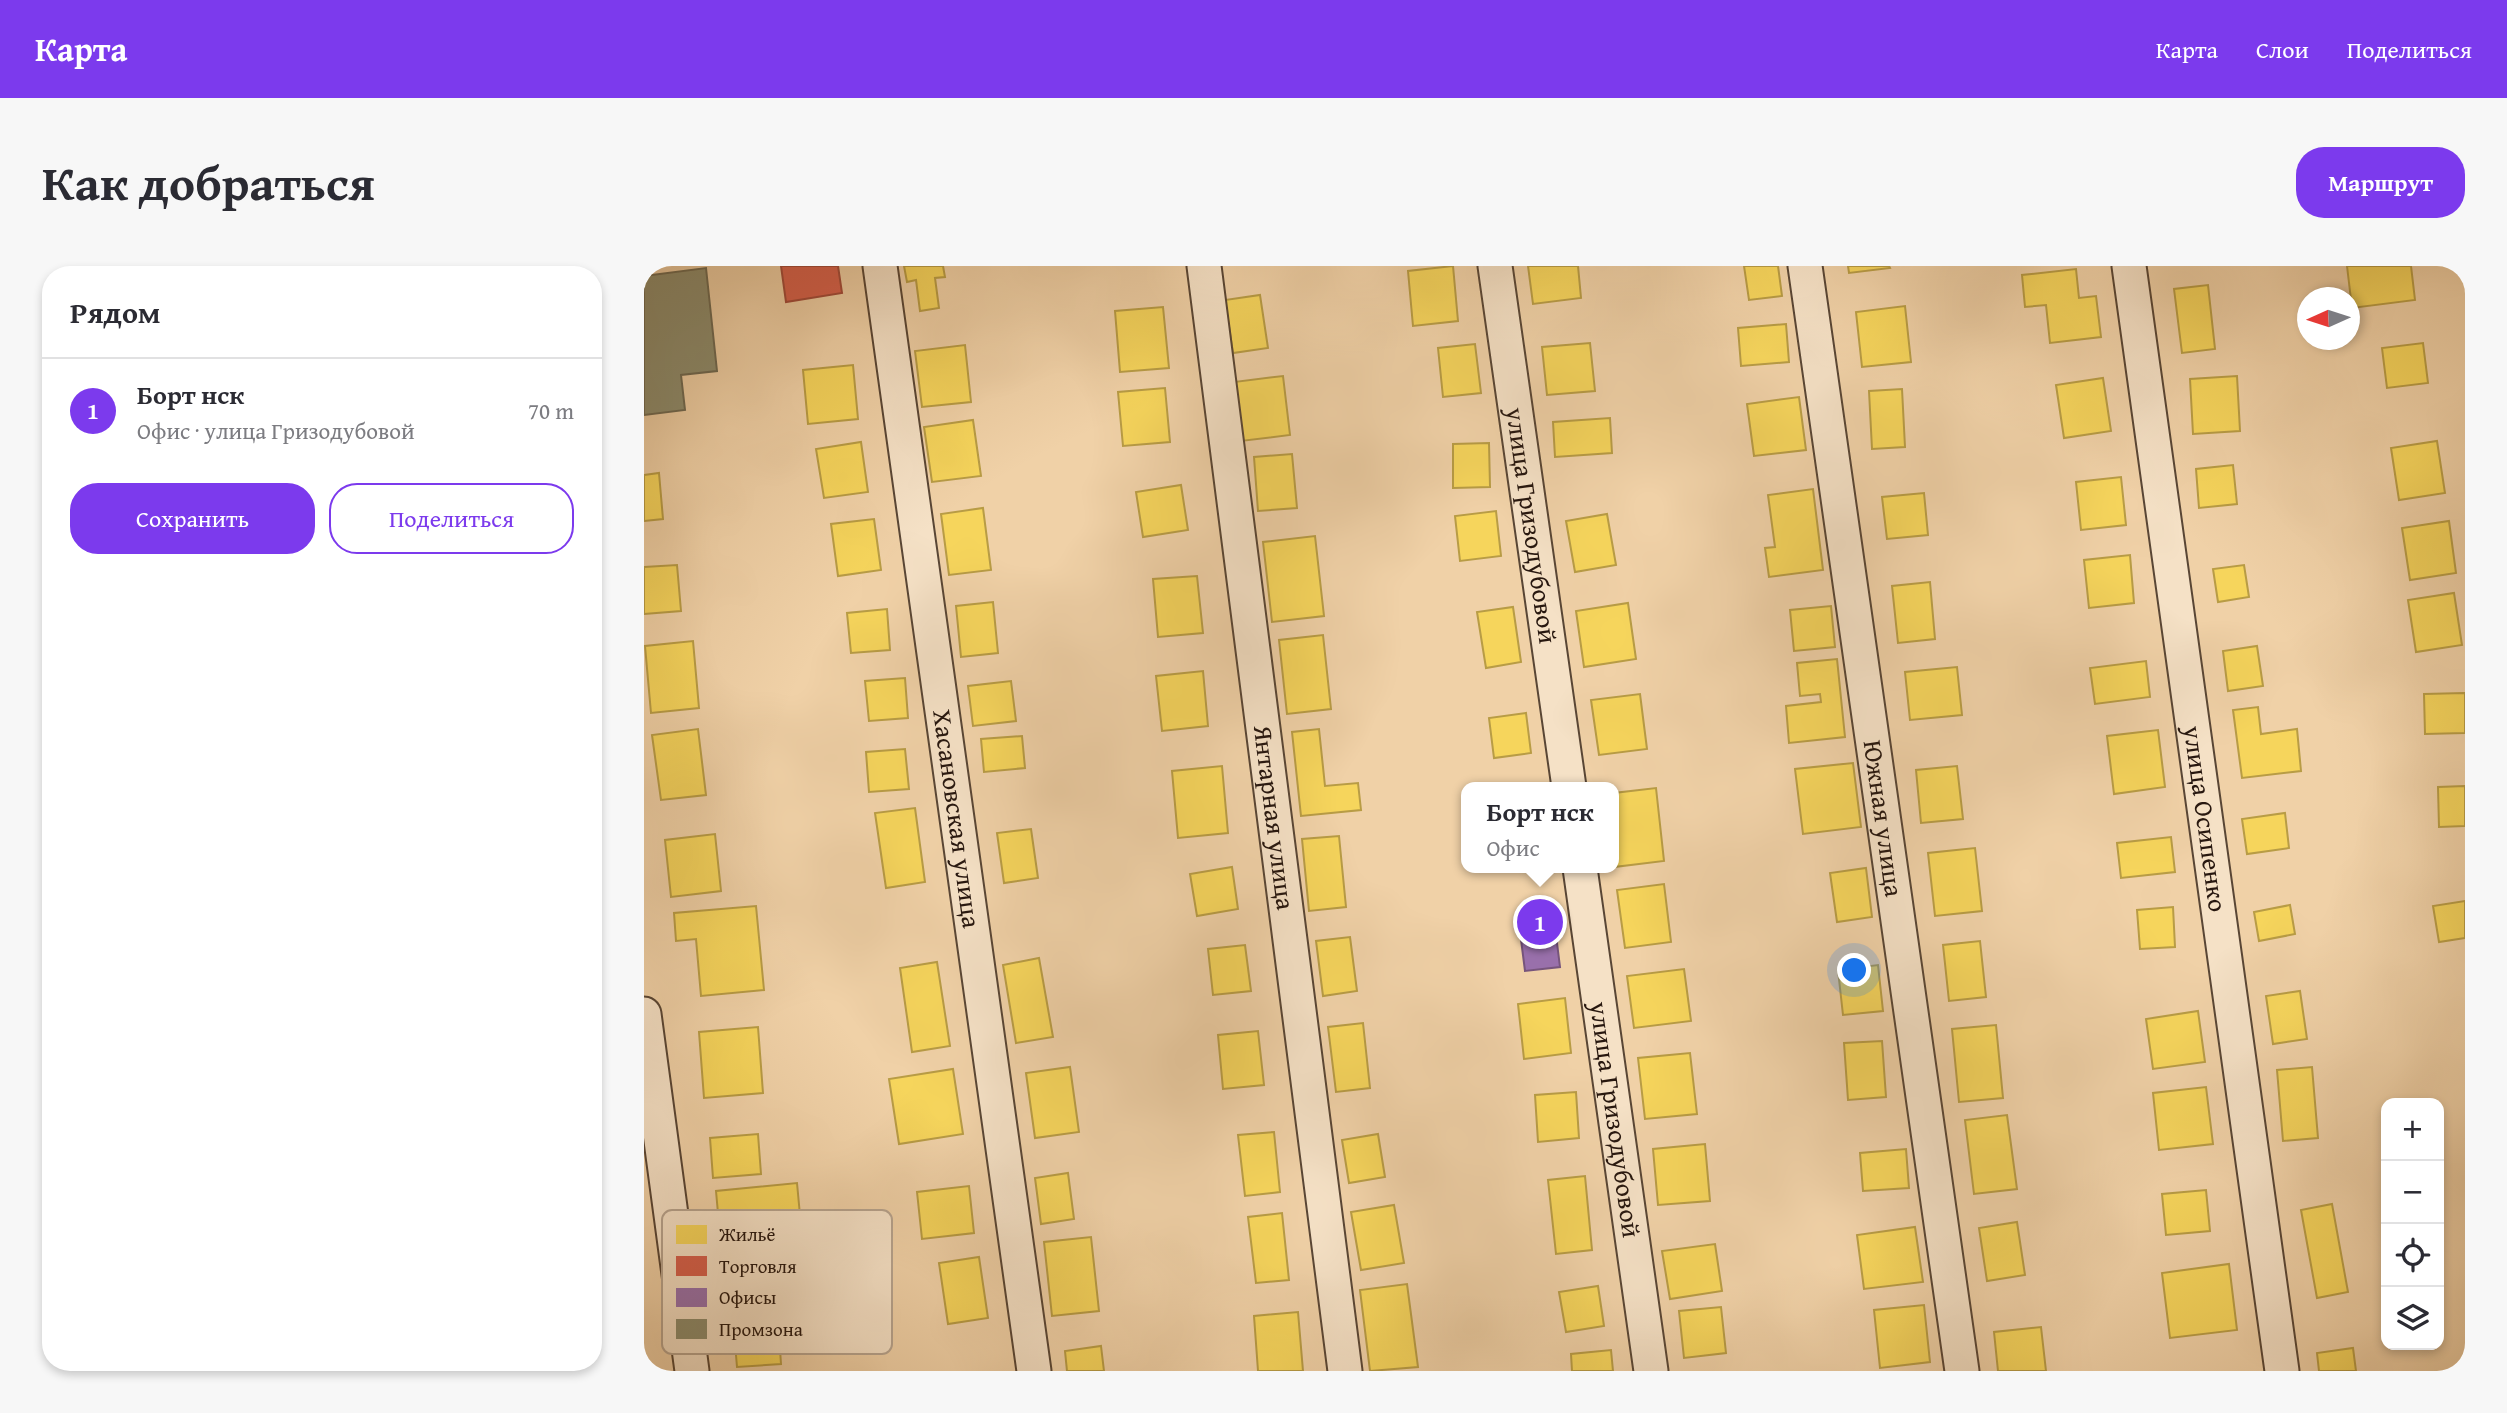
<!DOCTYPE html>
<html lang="ru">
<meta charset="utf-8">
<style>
:root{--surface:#fff;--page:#f7f7f7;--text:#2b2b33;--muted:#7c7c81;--line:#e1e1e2;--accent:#7c3aed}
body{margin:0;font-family:"Gentium Book Plus",serif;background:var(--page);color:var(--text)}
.controls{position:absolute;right:21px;bottom:21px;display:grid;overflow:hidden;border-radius:14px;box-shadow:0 4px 10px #0003}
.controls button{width:63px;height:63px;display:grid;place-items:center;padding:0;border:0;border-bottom:2px solid var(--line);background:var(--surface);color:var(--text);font:35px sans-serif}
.compass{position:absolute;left:1653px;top:21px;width:63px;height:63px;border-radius:50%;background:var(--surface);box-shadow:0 4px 10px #0003;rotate:267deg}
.you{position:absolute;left:1211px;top:705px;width:24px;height:24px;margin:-18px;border:5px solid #fff;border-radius:50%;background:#1a73e8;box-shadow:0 0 0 10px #1a73e833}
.badge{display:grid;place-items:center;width:46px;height:46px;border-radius:50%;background:var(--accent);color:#fff;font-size:23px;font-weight:700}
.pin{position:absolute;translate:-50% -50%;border:4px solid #fff;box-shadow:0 2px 7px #0006}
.popup{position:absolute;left:817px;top:516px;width:158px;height:91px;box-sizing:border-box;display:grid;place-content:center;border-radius:14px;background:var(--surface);filter:drop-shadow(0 2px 5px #0005);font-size:23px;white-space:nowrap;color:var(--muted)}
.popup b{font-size:26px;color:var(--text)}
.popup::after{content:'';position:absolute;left:50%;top:100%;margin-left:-14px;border:14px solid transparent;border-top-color:var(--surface)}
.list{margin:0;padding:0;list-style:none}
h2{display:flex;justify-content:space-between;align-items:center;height:91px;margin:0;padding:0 28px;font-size:30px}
h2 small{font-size:23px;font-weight:400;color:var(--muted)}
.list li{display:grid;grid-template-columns:46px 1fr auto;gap:21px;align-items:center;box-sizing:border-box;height:105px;padding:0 28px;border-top:2px solid var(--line)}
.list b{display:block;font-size:26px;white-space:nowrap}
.list p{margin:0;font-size:23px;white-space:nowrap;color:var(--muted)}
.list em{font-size:23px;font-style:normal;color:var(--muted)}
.actions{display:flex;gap:14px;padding:21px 28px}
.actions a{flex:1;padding:16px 0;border:2px solid var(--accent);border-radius:28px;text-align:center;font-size:24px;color:var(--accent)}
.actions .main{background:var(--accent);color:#fff}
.icon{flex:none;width:38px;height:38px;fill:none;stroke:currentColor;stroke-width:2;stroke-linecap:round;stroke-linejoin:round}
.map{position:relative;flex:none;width:1821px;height:1105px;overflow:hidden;border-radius:28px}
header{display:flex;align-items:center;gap:42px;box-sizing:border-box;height:98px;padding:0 35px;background:var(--accent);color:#fff}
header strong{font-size:33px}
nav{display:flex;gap:38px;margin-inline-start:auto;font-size:24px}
.intro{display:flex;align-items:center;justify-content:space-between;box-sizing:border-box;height:168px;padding:0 42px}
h1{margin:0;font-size:49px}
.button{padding:18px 32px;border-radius:28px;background:var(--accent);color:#fff;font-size:24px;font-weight:700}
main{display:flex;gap:42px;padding:0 42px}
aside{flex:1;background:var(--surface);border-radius:28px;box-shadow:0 4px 10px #0003}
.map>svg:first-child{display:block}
.homes{fill:#f6d55c;stroke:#b89c45;stroke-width:2}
.shops{fill:#d6604d;stroke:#a24a3a;stroke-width:2}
.offices{fill:#9970ab;stroke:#77557c;stroke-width:2}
.industry{fill:#8c8c6e;stroke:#6e6952;stroke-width:2}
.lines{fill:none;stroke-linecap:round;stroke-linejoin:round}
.street-casing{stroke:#594635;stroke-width:37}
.street{stroke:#f5e1c6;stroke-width:33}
.labels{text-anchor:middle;stroke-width:7;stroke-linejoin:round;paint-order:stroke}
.street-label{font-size:26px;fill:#27170f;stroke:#f5e1c6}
.key{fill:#f5e1c6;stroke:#b7a48f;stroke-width:2}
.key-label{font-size:19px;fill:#27170f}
</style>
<header>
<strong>Карта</strong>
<nav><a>Карта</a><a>Слои</a><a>Поделиться</a></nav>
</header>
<div class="intro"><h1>Как добраться</h1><a class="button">Маршрут</a></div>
<main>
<aside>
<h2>Рядом<small></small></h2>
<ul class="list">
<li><span class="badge">1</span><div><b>Борт нск</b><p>Офис · улица Гризодубовой</p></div><em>70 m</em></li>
</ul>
<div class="actions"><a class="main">Сохранить</a><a>Поделиться</a></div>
</aside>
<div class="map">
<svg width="1821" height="1105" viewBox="0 0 1821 1105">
<rect width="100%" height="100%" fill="#f0d1a7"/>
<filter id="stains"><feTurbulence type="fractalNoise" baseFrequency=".00286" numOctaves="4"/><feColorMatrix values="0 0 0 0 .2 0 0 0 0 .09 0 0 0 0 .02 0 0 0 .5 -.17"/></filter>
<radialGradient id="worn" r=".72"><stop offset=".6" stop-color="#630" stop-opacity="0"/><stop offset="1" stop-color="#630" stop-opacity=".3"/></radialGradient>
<path class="homes" d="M260 0H299L301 11 291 12 295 42 276 45 272 14 263 16Z
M809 0 814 55 769 60 764 5Z
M884 0H934L937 32 889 38Z
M1100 0H1134L1138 30 1105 34Z
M1204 0H1245L1246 2 1205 7Z
M1703 0H1767L1771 34 1708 42Z
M1432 3 1435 32 1452 30 1457 71 1406 77 1402 39 1381 41 1378 9Z
M1564 19 1571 83 1538 87 1530 23Z
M616 29 624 82 589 87 581 34Z
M1261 40 1267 96 1218 101 1212 46Z
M519 41 525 102 476 106 471 45Z
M1142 58 1145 96 1097 100 1094 62Z
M946 77 951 125 903 129 898 81Z
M1779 77 1784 117 1743 122 1738 82Z
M831 78 837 127 799 131 794 82Z
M321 79 327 136 278 141 271 85Z
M209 99 214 153 164 158 159 104Z
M639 110 646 169 597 175 590 116Z
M1593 110 1596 165 1549 168 1546 113Z
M1459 112 1467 165 1420 172 1412 119Z
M521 122 526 176 479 180 474 126Z
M1258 123 1261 181 1228 183 1225 125Z
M1155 131 1162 184 1110 190 1103 138Z
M966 152 968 187 911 191 909 156Z
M329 154 337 210 288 216 280 161Z
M1793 175 1801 227 1755 234 1747 182Z
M217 176 224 226 180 232 172 183Z
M845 177 846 221 809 222V178Z
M648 188 653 242 614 245 610 191Z
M1589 199 1593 238 1555 242 1552 203Z
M15 207 19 253 0 255V209Z
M1477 211 1482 259 1437 264 1432 216Z
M537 219 544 264 499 271 492 226Z
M1169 223 1179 304 1125 311 1121 282 1131 281 1124 229Z
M1280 227 1284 269 1243 273 1238 231Z
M339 242 347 304 305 309 297 248Z
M852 245 857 290 816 295 811 250Z
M963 248 972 299 931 306 922 255Z
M230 253 237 304 194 310 187 258Z
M1805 255 1812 307 1766 314 1758 262Z
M671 270 680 350 628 356 619 276Z
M1486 289 1490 337 1445 342 1440 294Z
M33 299 37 345 0 348V301Z
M1600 299 1605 331 1574 336 1569 303Z
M553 310 559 367 514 371 509 313Z
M1286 316 1291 373 1254 377 1248 320Z
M1810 327 1818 379 1772 386 1764 334Z
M349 336 354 387 317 391 312 340Z
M984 337 992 393 940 401 932 345Z
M1187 340 1191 381 1150 385 1146 344Z
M869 341 877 396 842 402 833 346Z
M243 343 246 384 207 387 203 347Z
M679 369 687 443 643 448 635 374Z
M49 375 55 442 7 447 1 380Z
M1613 380 1619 420 1584 425 1579 385Z
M1193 393 1201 471 1145 477 1142 440 1177 436 1176 428 1156 430 1153 397Z
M1502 395 1506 431 1451 438 1446 402Z
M1313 401 1318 449 1266 454 1261 406Z
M559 405 564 460 518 465 512 410Z
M261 412 264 452 225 455 221 415Z
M367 415 372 455 329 460 324 420Z
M1821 427V467L1781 468 1780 428Z
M996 428 1003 483 955 489 947 434Z
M1614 441 1617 468 1653 463 1657 505 1598 512 1589 444Z
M882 447 887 487 850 492 845 452Z
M54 463 62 529 17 534 8 469Z
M675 463 681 520 714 517 717 544 657 550 648 466Z
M1514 464 1521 521 1470 528 1463 470Z
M378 470 381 502 340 506 337 473Z
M261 483 265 523 225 526 222 486Z
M1209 497 1217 561 1159 568 1151 503Z
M578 500 584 567 534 572 528 505Z
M1313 500 1319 553 1277 557 1272 504Z
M1821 520V560L1795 561 1794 521Z
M1012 522 1020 595 970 601V527Z
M271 542 281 616 242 622 231 547Z
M1641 547 1645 582 1603 588 1598 553Z
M387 563 394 612 360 617 353 567Z
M71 568 77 625 27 631 21 574Z
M695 570 702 641 665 645 658 573Z
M1527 571 1531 606 1477 612 1473 577Z
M1331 582 1338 645 1291 650 1284 587Z
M588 601 594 643 553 650 546 608Z
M1222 602 1228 651 1193 656 1186 607Z
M1020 618 1027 676 981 682 973 624Z
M1821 635V672L1795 676 1789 640Z
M1646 639 1651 668 1615 675 1610 646Z
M112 640 120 724 57 730 52 673 32 675 30 647Z
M1529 641 1531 681 1496 683 1493 644Z
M706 671 713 725 679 730 672 675Z
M1336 675 1342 731 1305 735 1299 679Z
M601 679 607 725 569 729 564 683Z
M395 692 409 771 372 777 359 699Z
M293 696 306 780 268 786 256 702Z
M1234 699 1239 745 1199 749 1194 704Z
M1040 703 1047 755 990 762 983 710Z
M1656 725 1663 773 1629 778 1622 730Z
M921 732 927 787 880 793 874 738Z
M1554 745 1561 796 1509 803 1502 753Z
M719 757 726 822 692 826 684 761Z
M1352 759 1359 832 1315 836 1308 763Z
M114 761 119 827 60 832 55 766Z
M614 765 620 819 579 823 574 769Z
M1238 775 1242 831 1204 834 1200 777Z
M1046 787 1053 848 1001 853 994 792Z
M426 801 435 866 391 872 382 807Z
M1668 801 1674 872 1639 875 1633 804Z
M309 803 319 868 255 878 245 813Z
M1562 821 1569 878 1515 884 1509 827Z
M932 826 935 872 894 876 891 829Z
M1363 849 1373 923 1330 928 1321 854Z
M630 866 636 926 601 930 594 869Z
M114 868 117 908 69 912 66 872Z
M734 868 741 911 705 917 698 874Z
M1061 878 1066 935 1014 939 1009 883Z
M1262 883 1265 922 1219 925 1216 887Z
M424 907 430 953 397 958 391 912Z
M941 910 948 984 912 988 904 914Z
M153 917 157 960 116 964 119 999 79 1003 72 925Z
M325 920 330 967 278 973 273 926Z
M1562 924 1566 965 1522 969 1518 928Z
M1688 938 1704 1026 1673 1032 1657 944Z
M750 939 760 997 717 1004 707 946Z
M638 947 645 1014 612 1017 604 951Z
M1373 956 1381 1009 1343 1015 1335 962Z
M1271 961 1279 1016 1220 1023 1213 969Z
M447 971 455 1045 408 1050 400 976Z
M1071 978 1078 1025 1026 1033 1018 985Z
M335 991 344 1052 304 1058 295 997Z
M1585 998 1593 1064 1526 1072 1518 1007Z
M763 1018 774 1101 726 1105 716 1024Z
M954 1020 960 1060 922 1066 915 1026Z
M133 1039 137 1098 93 1101 88 1042Z
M1280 1039 1286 1096 1236 1102 1230 1044Z
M1077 1041 1082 1087 1040 1092 1035 1045Z
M654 1046 659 1105H614L610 1050Z
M1397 1061 1402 1105H1354L1350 1066Z
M457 1080 460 1105H423L421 1085Z
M1709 1082 1712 1105H1675L1673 1087Z
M967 1084 969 1105H928L927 1088Z"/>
<path class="shops" d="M137 0H194L198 27 142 36Z"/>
<path class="offices" d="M909 645 916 701 881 705 874 650Z"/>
<path class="industry" d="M62 2 73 105 37 109 41 144 0 149V10Z"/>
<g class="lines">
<g class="street-casing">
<g id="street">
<path id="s1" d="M236 0 390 1105"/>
<path id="s2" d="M560 0 701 1105"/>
<path id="s3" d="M851 0 925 521"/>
<path id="s4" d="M1161 0 1318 1105"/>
<path id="s5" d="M1485 0 1638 1105"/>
<path id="s6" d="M936 602 1007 1105"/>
<path d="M0 748 48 1105"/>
</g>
</g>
<use href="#street" class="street"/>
</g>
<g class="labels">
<g class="street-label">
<text dy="9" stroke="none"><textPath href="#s3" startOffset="262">улица Гризодубовой</textPath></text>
<text dy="9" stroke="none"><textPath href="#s1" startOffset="558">Хасановская улица</textPath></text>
<text dy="9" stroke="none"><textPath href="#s2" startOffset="556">Янтарная улица</textPath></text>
<text dy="9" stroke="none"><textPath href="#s4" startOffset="558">Южная улица</textPath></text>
<text dy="9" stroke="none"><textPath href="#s5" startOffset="558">улица Осипенко</textPath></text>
<text dy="9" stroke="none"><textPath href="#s6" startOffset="254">улица Гризодубовой</textPath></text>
</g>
</g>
<rect x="18" y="944" width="230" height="144" rx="10" class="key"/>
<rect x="32" y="959" width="31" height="19" fill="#f6d55c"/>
<rect x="32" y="990" width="31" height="20" fill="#d6604d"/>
<rect x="32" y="1022" width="31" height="19" fill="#9970ab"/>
<rect x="32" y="1053" width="31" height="20" fill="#8c8c6e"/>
<g class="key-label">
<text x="75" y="975">Жильё</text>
<text x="75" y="1007">Торговля</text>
<text x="75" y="1038">Офисы</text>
<text x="75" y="1070">Промзона</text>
</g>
<rect width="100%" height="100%" filter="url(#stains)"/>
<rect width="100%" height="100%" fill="url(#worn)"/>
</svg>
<div class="controls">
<button>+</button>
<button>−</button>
<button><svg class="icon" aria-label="locate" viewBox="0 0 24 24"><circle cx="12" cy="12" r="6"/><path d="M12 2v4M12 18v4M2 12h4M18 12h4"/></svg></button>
<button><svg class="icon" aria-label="layers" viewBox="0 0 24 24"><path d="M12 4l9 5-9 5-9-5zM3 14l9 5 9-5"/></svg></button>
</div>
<svg class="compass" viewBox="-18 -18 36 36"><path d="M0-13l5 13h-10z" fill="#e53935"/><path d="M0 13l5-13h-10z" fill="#7c7c81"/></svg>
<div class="you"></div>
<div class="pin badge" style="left:896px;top:656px">1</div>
<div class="popup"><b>Борт нск</b>Офис</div>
</div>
</main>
